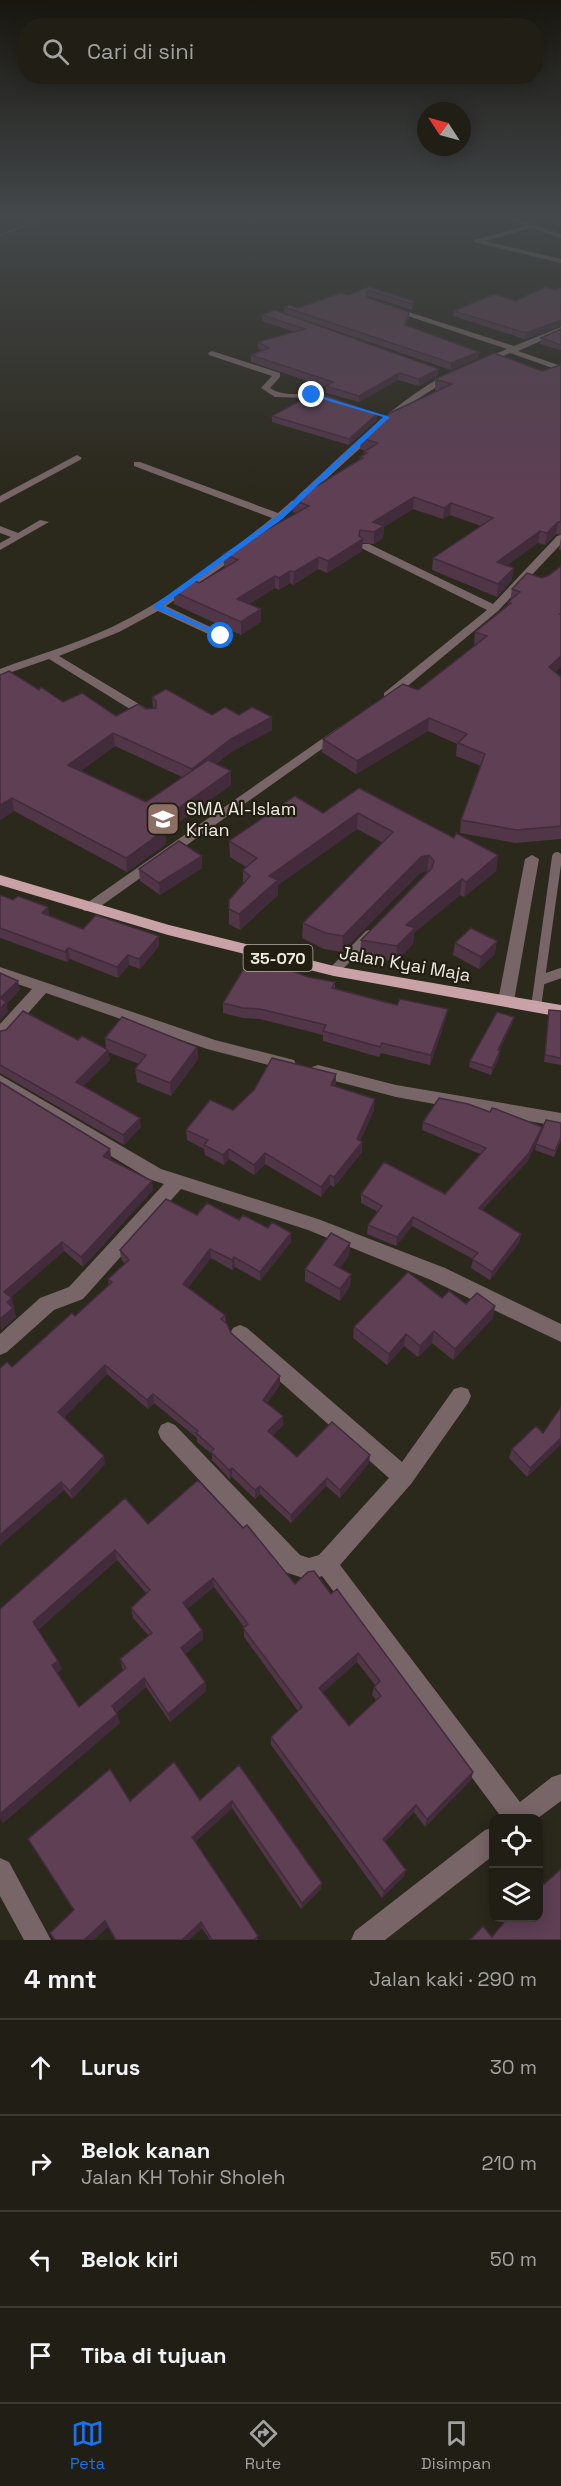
<!DOCTYPE html>
<html lang="id">
<meta charset="utf-8">
<style>
:root{--surface:#201e15;--page:#28271e;--text:#f1f3f6;--muted:#a2a2a0;--line:#3d3c34;--accent:#1a73e8}
body{margin:0;font-family:"Space Grotesk",sans-serif;background:var(--page);color:var(--text)}
.controls{position:absolute;right:18px;bottom:18px;display:grid;overflow:hidden;border-radius:12px;box-shadow:0 3px 15px #0003}
.controls button{width:54px;height:54px;display:grid;place-items:center;padding:0;border:0;border-bottom:2px solid var(--line);background:var(--surface);color:var(--text);font:30px sans-serif}
.compass{position:absolute;left:417px;top:102px;width:54px;height:54px;border-radius:50%;background:var(--surface);box-shadow:0 3px 15px #0003;rotate:306deg}
.stop{position:absolute;width:18px;height:18px;margin:-14px;border:4px solid #1a73e8;border-radius:50%;background:#fff}
.stop.end{background:#1a73e8;border-color:#fff;box-shadow:0 2px 6px #0008}
.list{margin:0;padding:0;list-style:none}
h2{display:flex;justify-content:space-between;align-items:center;height:78px;margin:0;padding:0 24px;font-size:26px}
h2 small{font-size:20px;font-weight:400;color:var(--muted)}
.list li{display:grid;grid-template-columns:39px 1fr auto;gap:18px;align-items:center;box-sizing:border-box;height:96px;padding:0 24px;border-top:2px solid var(--line)}
.list b{display:block;font-size:22px;white-space:nowrap}
.list p{margin:0;font-size:20px;white-space:nowrap;color:var(--muted)}
.list em{font-size:20px;font-style:normal;color:var(--muted)}
.icon{flex:none;width:33px;height:33px;fill:none;stroke:currentColor;stroke-width:2;stroke-linecap:round;stroke-linejoin:round}
.map{position:relative;flex:none;width:561px;height:1940px;overflow:hidden}
.search{position:absolute;background:var(--surface);box-shadow:0 3px 15px #0003;left:18px;right:18px;top:18px;height:66px;display:flex;align-items:center;gap:15px;box-sizing:border-box;padding:0 21px;border-radius:24px;color:var(--muted);font-size:22px}
.sheet{height:462px;background:var(--surface)}
nav{display:flex;justify-content:space-around;align-items:center;box-sizing:border-box;height:84px;border-top:2px solid var(--line);background:var(--surface);font-size:16px;color:var(--muted)}
nav a{display:grid;justify-items:center;gap:3px}
nav .on{color:var(--accent)}
.map>svg:first-child{display:block}
.lines{fill:none;stroke-linecap:round;stroke-linejoin:round}
.path{stroke:#838076;stroke-width:1.5;stroke-dasharray:1.5 1.5;stroke-linecap:butt}
.lane{stroke:#786567;stroke-width:10}
.street{fill:#786567;fill-rule:evenodd}
.primary{fill:#c9a2a7;fill-rule:evenodd}
.wall{fill:#513648;fill-rule:evenodd}
.shaded-wall{fill:#422c3b}
.building{fill:#5e3f54;stroke:#422c3b;stroke-width:1.5;fill-rule:evenodd}
.route{fill:#1a73e8}
.labels{text-anchor:middle;stroke-width:4.5;stroke-linejoin:round;paint-order:stroke}
.shield{fill:#221e12;stroke:#b2afa6;stroke-width:1.5}
.shield-label{font-size:16px;font-weight:bold;fill:#f0ede5}
.poi-label{font-size:18px;fill:#f0ede5;stroke:#221e12;text-anchor:start}
.street-label{font-size:18px;fill:#f0ede5;stroke:#221e12}
</style>
<div class="map">
<svg width="561" height="1940" viewBox="0 0 561 1940">
<rect width="100%" height="100%" fill="#2b281c"/>
<g class="lines">
<path class="path" d="M0 235 50 217"/>
<path class="lane" d="M334 971 369 935
M541 980 561 973
M536 1007 557 857"/>
<path class="street" d="M502 217H512L561 234V238L531 228 485 241 561 259V263L474 242V240L525 226Z
M387 305 514 346 561 327V332L518 351 561 366V371L510 353 484 365H478V361L507 349 387 309Z
M212 351 280 373V377L270 388C289 401 317 387 337 400L333 403 313 398 275 397 261 388 272 376 209 355 208 353Z
M450 372 457 374 408 405 282 519 225 565 166 606 225 634V638H217L158 611 119 632 59 656 154 713V719H146L49 659 0 676V669C37 655 76 644 112 627 170 599 222 558 272 518L134 466V462H140L278 513C335 465 383 408 450 372Z
M77 455 82 458 80 460 0 503V496Z
M40 520 49 522 0 550V543L11 537 0 533V526L18 533Z
M561 535V544L498 611 392 699H384V693L487 610 361 548V544H369L493 604 557 536Z
M339 727 345 731 343 734 94 911H84L82 908 84 905Z
M532 855 539 859 514 1001 506 1007 498 1001 525 859Z
M0 967 215 1040 294 1060 296 1064 294 1068 288 1070 207 1049 46 993 6 1038 0 1040V1024L32 989 0 978Z
M318 1065 396 1085 561 1113V1127L396 1097 312 1075 310 1071 312 1067Z
M0 1075 161 1169 318 1219 445 1268 561 1324V1342L431 1280 308 1230 181 1189 83 1299 54 1310 7 1352 0 1355V1334L40 1298 69 1287 164 1184 149 1179 0 1089Z
M240 1325 247 1328 402 1462 454 1389 461 1387 468 1389 471 1396 468 1403 411 1484 340 1565 520 1802 552 1777 561 1774V1801L538 1818H502L322 1576 309 1580 285 1572 161 1439 158 1432 161 1425 168 1422 175 1425 300 1555 309 1558 319 1555 389 1478 233 1340 230 1334 233 1328Z
M494 1827V1855L385 1940H351L355 1931 485 1830Z
M0 1858 9 1862 51 1940H24L0 1896Z"/>
<path class="primary" d="M0 875 169 925 334 966 561 1005V1017L334 976 168 935 0 885Z"/>
</g>
<path class="wall" d="M551 217H561V227L552 224V219L554 218Z
M369 287 413 301 412 310 369 296 367 297 368 298 409 312V318L406 325 478 358 451 370 284 313V307L298 308 348 295Z
M561 287V326L525 339 453 316 454 311 516 301 555 290Z
M262 315 439 369 438 375 419 386 398 380 359 402 326 393V387L251 362V355L262 350 258 348V342L295 332 262 321Z
M561 329V350L540 344 541 338Z
M561 365V535L556 534 545 545 538 543 507 565 512 580 497 597 432 570 433 558 481 526 450 515 443 519 413 509 384 527 383 538 374 544 362 543V551L327 573 318 569 293 585 290 583 279 590 275 588 249 604 261 609V622L241 635 174 604V592L199 583 226 567 224 566 223 554 296 513 293 512V500L360 459V457L364 454V452L366 451 360 449 361 438 437 391 435 390V379L542 371Z
M377 414V420L349 445 272 422V416Z
M561 537V550H559Z
M549 575 555 672 561 677V839L515 843 460 833 461 820 481 766 456 756 457 744 428 731 356 774 322 752 323 739 418 690 476 645 474 644 475 632 508 606V602L510 601 512 589Z
M39 690 63 702 116 716 146 709 153 708 152 697 212 715H239L272 730 231 752 216 764 231 771V785L165 832 166 844 127 872 14 811 0 820ZM115 746 182 777 146 802 80 771Z
M359 788 454 838 498 855 496 871 464 897 460 895 414 933 413 944 396 962 360 955 361 940 428 872 427 871 420 873 342 952 324 949 302 938 303 923 383 843 357 829 278 885V895L240 930 229 924V900L243 883V870L246 867 230 857 229 841 323 813Z
M202 856V868L160 895 140 881 139 869Z
M0 895 49 916 83 929 159 946 140 969 129 965 118 978 70 959 67 962 0 938Z
M455 943 495 954 479 969 453 955Z
M267 971 335 982V988L397 1005 448 1009 446 1018 430 1065 381 1053 379 1057 323 1041V1035L260 1019 243 1018 223 1013V1003Z
M549 1010 561 1011V1065L544 1062Z
M514 1017 512 1024 499 1051H500L499 1058 491 1075 469 1067 470 1061Z
M0 1031 78 1040 106 1049 105 1038 197 1047 198 1059 171 1096 137 1082 135 1069 139 1064 108 1052 110 1060 83 1086 141 1127 124 1145 0 1073Z
M0 1082 110 1149 111 1159 153 1190 83 1267 64 1251 11 1297 14 1307 13 1308 16 1317 1 1330Z
M336 1084 335 1086 374 1110 360 1141 362 1152 334 1187 330 1185 321 1197 265 1164 254 1175 229 1159 224 1165 205 1155 204 1149 187 1140 186 1130 233 1110Z
M423 1122 540 1134 561 1123V1140L554 1157 535 1150 537 1141 527 1162 482 1210 521 1234 519 1243 490 1280 471 1268 473 1259 412 1226 396 1246 367 1234 368 1225 378 1212 361 1203V1194H445L480 1154 422 1130Z
M197 1215 239 1220 291 1242 260 1281 235 1267 232 1270 211 1258 188 1288 225 1315 226 1323 231 1333 280 1385 267 1403 283 1416V1425L273 1435 297 1457 369 1463 340 1498 326 1486 291 1523 260 1494 255 1499 232 1477 230 1479 212 1460V1454L197 1442V1438L154 1403 148 1409 107 1374 64 1417 105 1464 72 1499 64 1490 0 1545V1368L12 1367 75 1316 109 1284 108 1279 125 1264 121 1259 120 1250Z
M350 1243 349 1255 340 1268 351 1274 350 1286 340 1301 305 1281V1269Z
M442 1298 466 1304 493 1318 453 1360 432 1343 418 1357 404 1346 387 1365 353 1338 354 1327Z
M561 1407V1444L527 1477 509 1458 512 1449 543 1433Z
M148 1524 295 1584 473 1772 471 1780 425 1827 414 1812 385 1842 404 1876 382 1898 271 1745V1737L298 1711 244 1637V1627L214 1587 187 1609 202 1630 203 1639 185 1654 205 1682 206 1691 170 1722 146 1687 116 1713 120 1723 3 1823 0 1818V1609ZM117 1560 147 1594 131 1608 133 1618 149 1636 120 1659 123 1671 79 1707 57 1673 62 1669 58 1661 38 1630ZM357 1662 375 1685 374 1687 372 1695 376 1700 349 1726 323 1692Z
M239 1765 321 1889 301 1909 232 1808 195 1842 258 1940H210L202 1928 189 1940H115L108 1927 74 1911 28 1839 130 1801 200 1800Z"/>
<path class="shaded-wall" d="M561 320V326L525 339 526 333Z
M479 352 478 358 451 370V363Z
M439 369 438 375 419 386V379Z
M399 373 398 380 359 402V396Z
M377 414V420L349 445V439Z
M414 497 413 509 384 527 383 538 374 544V532L373 522Z
M451 503 450 515 443 519 444 508Z
M558 522 556 534 545 545 547 533Z
M540 531 538 543 495 574 497 562Z
M363 539 362 551 327 573 328 561Z
M319 557 318 569 293 585 294 572Z
M514 568 512 580 497 597 498 584Z
M290 571V583L279 590V578Z
M275 576V588L237 612V599Z
M261 609V622L241 635V622Z
M561 656V667L547 680 549 667Z
M272 717V730L231 752 193 782 192 769 231 739Z
M429 718 428 731 356 774 357 761Z
M113 733 115 746 70 779 68 765Z
M231 771V785L165 832 166 844 127 872 126 858 156 824Z
M12 798 14 811 0 820V805Z
M358 813 357 829 278 885V895L240 930 239 914 269 876Z
M429 855 427 871 420 873 342 952 343 936 421 857Z
M498 855 496 871 464 897 466 882Z
M202 856V868L160 895 159 883Z
M462 879 460 895 414 933 413 944 396 962 397 946 406 925Z
M48 907 50 918 42 913Z
M159 936V946L140 969 139 959Z
M497 941 495 954 479 969 481 957Z
M68 948 70 959 67 962 65 952Z
M128 955 129 965 118 978 117 967Z
M18 981 20 990 7 1004 8 1012 0 1021V998Z
M448 1009 446 1018 430 1065 431 1055Z
M514 1017 512 1024 496 1057 498 1050Z
M197 1047 198 1059 171 1096 170 1083Z
M108 1050 110 1060 77 1092 76 1082Z
M500 1051 499 1058 491 1075 492 1068Z
M336 1074V1084L330 1095 331 1085Z
M375 1099 374 1110 356 1149 357 1139Z
M140 1118 141 1127 124 1145 123 1135Z
M542 1127 540 1136 527 1162 477 1216 479 1208Z
M362 1142V1152L334 1187V1177Z
M110 1149 111 1159 105 1165 103 1156Z
M229 1149V1159L224 1165 223 1155Z
M265 1153V1164L254 1175V1165Z
M330 1175V1185L321 1197V1187Z
M152 1181 153 1190 83 1267 81 1257Z
M413 1217 412 1226 396 1246 397 1237Z
M291 1233V1242L260 1281V1272Z
M521 1234 519 1243 490 1280 492 1272Z
M62 1242 64 1251 7 1301 4 1292Z
M350 1243 349 1255 334 1277V1265Z
M210 1249 211 1258 184 1293 183 1284Z
M234 1257 235 1267 232 1270V1260Z
M351 1274 350 1286 340 1301V1289Z
M12 1298 16 1317 1 1330 0 1319 7 1302Z
M495 1306 493 1318 453 1360 455 1349Z
M434 1331 432 1343 418 1357 420 1346Z
M406 1334 404 1346 387 1365 389 1354Z
M105 1365 107 1374 61 1421 58 1412Z
M280 1376V1385L263 1408V1400Z
M153 1394 154 1403 148 1409 147 1400Z
M283 1416V1425L268 1440V1431Z
M561 1438V1444L527 1477 530 1468Z
M370 1455 369 1463 340 1498V1490Z
M104 1456 105 1464 72 1499 70 1491Z
M232 1468V1477L230 1479 229 1470Z
M327 1478 326 1486 291 1523V1515Z
M61 1482 64 1490 0 1545V1535Z
M260 1486V1494L255 1499V1490Z
M115 1550 117 1560 36 1631 33 1622Z
M213 1578 214 1587 184 1612 183 1603Z
M202 1630 203 1639 182 1657 181 1648Z
M358 1653 357 1662 319 1696V1688Z
M58 1661 62 1669 56 1674 52 1665Z
M144 1678 146 1687 114 1714 112 1706Z
M205 1682 206 1691 170 1722 168 1714Z
M117 1714 120 1723 3 1823 0 1818V1814Z
M473 1772 471 1780 425 1827 427 1819Z
M232 1801V1808L193 1844 192 1837Z
M416 1805 414 1812 381 1846 383 1839Z
M406 1870 404 1876 382 1898 384 1891Z
M322 1883 321 1889 301 1909 302 1903Z
M105 1921 108 1927 94 1940H84Z
M201 1922 202 1928 189 1940H182Z"/>
<path class="building" d="M556 217H561V221L552 219Z
M369 287 413 301 412 304 369 290 366 292 368 298 409 312 405 325 479 352 451 363 284 307 289 305 298 308 341 293 348 295Z
M545 287 555 290 561 287V320L526 333 454 311 494 294 516 301Z
M275 310 439 369 419 379 399 373 359 396 326 386 333 382 251 355 269 348 258 342 305 329 262 315Z
M561 329V345L541 338Z
M494 353 542 371 561 365V522H558L547 533 540 531 497 562 514 568 498 584 433 558 493 518 451 503 444 508 414 497 373 522 384 526 374 532 360 530 359 536 363 539 328 561 319 557 294 572 290 571 279 578 275 576 237 599 261 609 241 622 174 592 194 580 199 583 238 560 223 554 309 506 293 500 363 458 360 457 367 453 364 452 378 443 361 438 390 413 452 384 435 379Z
M311 395 328 396 377 414 349 439 272 416Z
M561 566V613L560 614H561V656L549 667 561 677V826L517 830 461 820 485 754 458 743 467 734 429 718 357 761 323 739 403 684 418 690 487 636 475 632 511 603 508 602 520 592 512 589 527 573 542 578 549 575Z
M9 671 39 690 41 687 63 702 82 693 116 716 138 704 146 709 156 708V701L152 697 166 689 212 715 225 707 239 715 252 707 272 717 231 739 192 769 113 733 68 765 146 802 208 760 231 771 156 824 165 830 126 858 12 798 0 805V675Z
M359 788 454 838 456 833 498 855 466 882 462 879 406 925 415 928 397 946 361 940 432 868 434 861 429 855 421 857 343 936 325 933 303 923 393 832 358 813 269 876 278 880 239 914 229 909V900L250 876 243 870 257 858 229 841 295 796 323 813Z
M179 841 202 856 159 883 139 869Z
M0 895 13 900 18 896 48 907 42 913 83 929 96 915 159 936 139 959 128 955 117 967 68 948 65 952 0 928Z
M471 928 497 941 481 957 455 943Z
M271 963 308 977 335 982 332 988 397 1005 400 999 448 1009 431 1055 382 1043 380 1047 323 1031 326 1025 260 1009 243 1008 223 1003 246 965 267 971Z
M0 973 18 981 0 998 6 1002 0 1009Z
M549 1010 561 1011V1058L545 1055Z
M23 1011 78 1040 82 1036 108 1050 76 1082 140 1118 123 1135 0 1065V1031L6 1030Z
M497 1012 514 1017 498 1050 500 1051 492 1068 470 1061Z
M122 1017 197 1047 170 1083 135 1069 146 1055 105 1038Z
M272 1058 336 1074 331 1085 375 1099 357 1139 362 1142 334 1177 330 1175 321 1187 265 1153 254 1165 229 1149 223 1155 204 1145 208 1140 186 1130 210 1100 233 1110 254 1090Z
M0 1082 110 1149 103 1156 152 1181 81 1257 62 1242 4 1292 12 1298 7 1302 13 1308 0 1319Z
M439 1098 468 1104 490 1112 492 1108 496 1109 542 1127 529 1153 479 1208 521 1234 492 1272 472 1259 478 1253 413 1217 397 1237 368 1225 382 1206 361 1194 384 1162 445 1194 486 1148 423 1122Z
M546 1120 561 1123V1137L555 1151 536 1144Z
M166 1199 197 1215 207 1203 239 1220 243 1215 268 1228 272 1222 291 1233 260 1272 234 1257 232 1260 210 1249 183 1284 225 1315 221 1319 227 1324 231 1333 280 1376 263 1400 283 1416 268 1431 297 1457 332 1422 370 1455 340 1490 327 1478 291 1515 260 1486 255 1490 232 1468 229 1470 211 1452 214 1449 196 1433 198 1431 153 1394 147 1400 105 1365 58 1412 104 1456 70 1491 61 1482 0 1535V1368L7 1362 12 1367 72 1313 75 1316 112 1282 108 1279 129 1260 120 1250Z
M331 1233 350 1243 334 1265 351 1274 340 1289 305 1269Z
M408 1272 442 1298 449 1291 466 1304 477 1293 495 1306 455 1349 434 1331 420 1346 406 1334 389 1354 354 1327Z
M561 1407V1438L530 1468 512 1449 536 1426 543 1433Z
M198 1480 243 1528 247 1525 295 1584 308 1572 314 1571 331 1594 337 1589 473 1772 427 1819 416 1805 383 1839 406 1870 384 1891 271 1737 302 1707 243 1628 248 1624 213 1578 183 1603 202 1630 181 1648 205 1682 168 1714 144 1678 112 1706 117 1714 0 1814V1609L125 1498 148 1524ZM115 1550 150 1590 131 1608 152 1633 120 1659 126 1668 79 1707 52 1665 58 1661 33 1622ZM358 1653 380 1681 374 1687 381 1696 349 1726 319 1688Z
M174 1762 200 1800 239 1765 322 1883 302 1903 232 1801 192 1837 258 1936 254 1940H212L201 1922 182 1940H116L105 1921 84 1940H55L50 1933 74 1910 28 1839 110 1769 130 1801Z
M561 1869V1940H470L483 1926 492 1937 508 1917H538V1885L542 1881 544 1884Z"/>
<linearGradient id="sky" x2="0" y2="1"><stop stop-color="#18160f"/><stop offset="0.44" stop-color="#44484b"/><stop offset="1" stop-color="#44484b" stop-opacity="0"/></linearGradient>
<rect width="561" height="489" fill="url(#sky)"/>
<path class="route" d="M314 394 390 417 282 519 162 606 224 635V638L154 608V605L277 516 383 417 309 395Z"/>
<defs>
<g id="school-square" transform="scale(1.725)"><rect x="-9" y="-9" width="18" height="18" rx="4" fill="#8d6e63" stroke="#221e12"/><path d="M0-5L7-2L0 1L-7-2ZM-4 1L0 2.5L4 1V4Q0 6-4 4Z" fill="#fff"/></g>
</defs>
<g fill-rule="evenodd">
<use href="#school-square" x="163" y="819"/>
</g>
<g class="labels">
<rect class="shield" x="243.5" y="945" width="69" height="26" rx="4.5"/>
<g class="shield-label">
<text x="278" y="964">35-070</text>
</g>
<g class="poi-label">
<text x="186" y="815">SMA Al-Islam<tspan x="186" dy="21">Krian</tspan></text>
</g>
<g class="street-label">
<text transform="translate(405 964) rotate(10)" y="6">Jalan Kyai Maja</text>
</g>
</g>
</svg>
<div class="controls">
<button><svg class="icon" aria-label="locate" viewBox="0 0 24 24"><circle cx="12" cy="12" r="6"/><path d="M12 2v4M12 18v4M2 12h4M18 12h4"/></svg></button>
<button><svg class="icon" aria-label="layers" viewBox="0 0 24 24"><path d="M12 4l9 5-9 5-9-5zM3 14l9 5 9-5"/></svg></button>
</div>
<svg class="compass" viewBox="-18 -18 36 36"><path d="M0-13l5 13h-10z" fill="#e53935"/><path d="M0 13l5-13h-10z" fill="#a2a2a0"/></svg>
<div class="stop" style="left:221px;top:636px"></div>
<div class="stop end" style="left:312px;top:395px"></div>
<div class="search"><svg class="icon" aria-label="search" viewBox="0 0 24 24"><circle cx="10" cy="10" r="6"/><path d="M15 15l6 6"/></svg>Cari di sini</div>
</div>
<section class="sheet">
<h2>4 mnt<small>Jalan kaki · 290 m</small></h2>
<ul class="list">
<li><svg class="icon" aria-label="ahead" viewBox="0 0 24 24"><path d="M12 20V5M6 11l6-6 6 6"/></svg><div><b>Lurus</b></div><em>30 m</em></li>
<li><svg class="icon" aria-label="right" viewBox="0 0 24 24"><path d="M7 20v-9h11M14 6l5 5-5 5"/></svg><div><b>Belok kanan</b><p>Jalan KH Tohir Sholeh</p></div><em>210 m</em></li>
<li><svg class="icon" aria-label="left" viewBox="0 0 24 24"><path d="M17 20v-9H6M10 6l-5 5 5 5"/></svg><div><b>Belok kiri</b></div><em>50 m</em></li>
<li><svg class="icon" aria-label="arrive" viewBox="0 0 24 24"><path d="M6 21V4h12l-3 4 3 4H6"/></svg><div><b>Tiba di tujuan</b></div></li>
</ul>
</section>
<nav>
<a class="on"><svg class="icon" aria-label="map" viewBox="0 0 24 24"><path d="M3 6l6-2 6 2 6-2v14l-6 2-6-2-6 2zM9 4v14M15 6v14"/></svg>Peta</a>
<a><svg class="icon" aria-label="directions" viewBox="0 0 24 24"><path d="M12 3l9 9-9 9-9-9zM9 14v-3h6M13 9l2 2-2 2"/></svg>Rute</a>
<a><svg class="icon" aria-label="saved" viewBox="0 0 24 24"><path d="M7 4h10v16l-5-4-5 4z"/></svg>Disimpan</a>
</nav>
